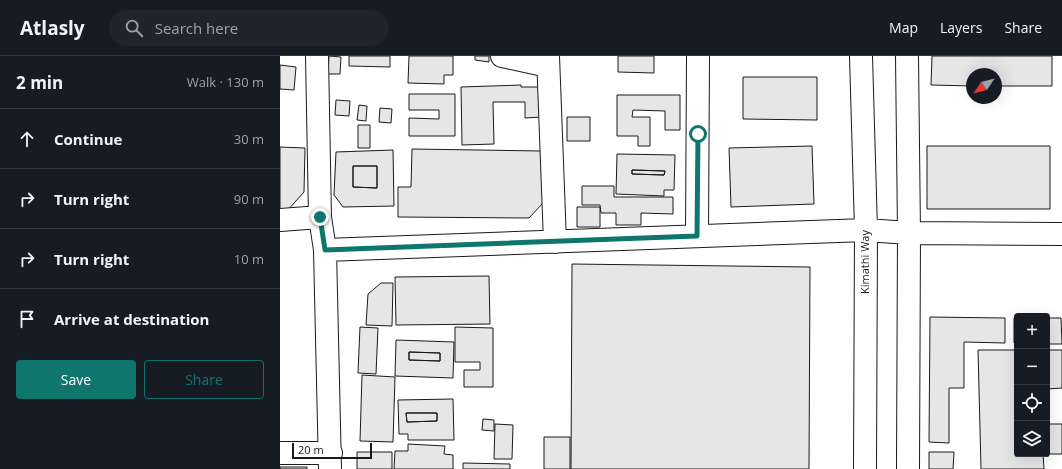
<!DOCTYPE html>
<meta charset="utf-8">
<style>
:root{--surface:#171b24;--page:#20242c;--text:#f1f3f6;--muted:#9ea1a6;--line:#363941;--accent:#0f766e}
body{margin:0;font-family:"Open Sans",sans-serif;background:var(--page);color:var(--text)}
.controls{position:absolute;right:12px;bottom:12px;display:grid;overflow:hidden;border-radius:4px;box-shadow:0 4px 16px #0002}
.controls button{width:36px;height:36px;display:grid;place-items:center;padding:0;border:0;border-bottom:1px solid var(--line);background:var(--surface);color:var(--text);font:20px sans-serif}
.compass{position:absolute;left:686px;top:12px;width:36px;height:36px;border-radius:50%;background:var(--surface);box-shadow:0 4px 16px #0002;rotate:235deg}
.scale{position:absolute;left:12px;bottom:10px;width:80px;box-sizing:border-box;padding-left:4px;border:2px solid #1a1a1a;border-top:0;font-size:11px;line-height:14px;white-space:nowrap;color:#1a1a1a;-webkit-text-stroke:3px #fff;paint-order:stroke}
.stop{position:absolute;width:12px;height:12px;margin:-9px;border:3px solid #0f766e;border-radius:50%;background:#fff}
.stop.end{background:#0f766e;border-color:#fff;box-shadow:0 1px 4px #0008}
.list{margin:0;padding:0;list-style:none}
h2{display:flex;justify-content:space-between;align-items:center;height:52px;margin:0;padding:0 16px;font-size:17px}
h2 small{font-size:13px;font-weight:400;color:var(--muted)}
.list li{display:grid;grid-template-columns:26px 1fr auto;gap:12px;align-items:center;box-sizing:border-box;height:60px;padding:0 16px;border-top:1px solid var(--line)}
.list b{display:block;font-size:15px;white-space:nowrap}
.list em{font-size:13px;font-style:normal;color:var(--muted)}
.actions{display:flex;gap:8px;padding:12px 16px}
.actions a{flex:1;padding:9px 0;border:1px solid var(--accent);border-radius:4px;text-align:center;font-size:14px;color:var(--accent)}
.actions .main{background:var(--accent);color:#fff}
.icon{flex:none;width:22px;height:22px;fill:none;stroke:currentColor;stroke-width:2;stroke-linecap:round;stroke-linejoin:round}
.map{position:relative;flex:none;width:782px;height:413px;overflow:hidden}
header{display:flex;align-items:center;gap:24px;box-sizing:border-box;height:56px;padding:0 20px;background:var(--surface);border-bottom:1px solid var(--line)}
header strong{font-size:19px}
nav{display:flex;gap:22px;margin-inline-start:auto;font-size:14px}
.search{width:280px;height:36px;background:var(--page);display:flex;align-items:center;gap:10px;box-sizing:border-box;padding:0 14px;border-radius:22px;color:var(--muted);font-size:15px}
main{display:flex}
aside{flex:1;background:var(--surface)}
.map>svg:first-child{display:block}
.building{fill:#e6e6e6;stroke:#1a1a1a;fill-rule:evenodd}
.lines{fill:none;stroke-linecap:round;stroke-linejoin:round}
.minor-casing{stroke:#1a1a1a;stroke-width:24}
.minor{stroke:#fff;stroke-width:22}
.route{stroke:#0f766e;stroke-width:5}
.labels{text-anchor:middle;stroke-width:3;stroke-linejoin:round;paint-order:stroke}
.street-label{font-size:11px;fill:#1a1a1a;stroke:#fff}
</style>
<header>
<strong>Atlasly</strong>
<div class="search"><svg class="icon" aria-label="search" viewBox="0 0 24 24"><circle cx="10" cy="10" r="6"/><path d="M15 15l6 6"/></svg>Search here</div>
<nav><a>Map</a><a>Layers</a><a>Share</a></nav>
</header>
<main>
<aside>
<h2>2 min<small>Walk · 130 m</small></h2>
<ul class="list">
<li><svg class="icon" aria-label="ahead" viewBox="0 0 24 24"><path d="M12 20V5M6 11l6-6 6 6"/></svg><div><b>Continue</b></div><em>30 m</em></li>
<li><svg class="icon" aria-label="right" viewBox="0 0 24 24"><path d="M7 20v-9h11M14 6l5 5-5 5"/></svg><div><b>Turn right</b></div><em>90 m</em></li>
<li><svg class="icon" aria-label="right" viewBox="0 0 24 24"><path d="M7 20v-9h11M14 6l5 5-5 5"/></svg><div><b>Turn right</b></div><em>10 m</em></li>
<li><svg class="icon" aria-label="arrive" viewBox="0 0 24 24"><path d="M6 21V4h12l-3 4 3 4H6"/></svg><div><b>Arrive at destination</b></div></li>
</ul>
<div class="actions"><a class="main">Save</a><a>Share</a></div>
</aside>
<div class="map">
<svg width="782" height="413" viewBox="0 0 782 413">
<rect width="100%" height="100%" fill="#fff"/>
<path class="building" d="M49 0 61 1 60 18H48Z
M69 0H110V11L69 10Z
M129 0H173V19H164V28L128 27Z
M195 0H209V6L195 4Z
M338 0H374V17L338 16Z
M652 0H772V30H716V18H692V30L651 29Z
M0 9 16 11 14 34 0 33Z
M463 21H537V64L463 63Z
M241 29V31H261V61L245 62V46H213L214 88 182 89 181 31Z
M129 38H175V80H129V62L159 63V54H129Z
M337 39H400V74H385V55L353 54 352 61H370V90H358V80H337Z
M56 44 70 45 69 60 55 59Z
M79 49 87 50 86 65 77 64Z
M100 52 112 53 111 67 99 66Z
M287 61H310V85H287Z
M78 69H90V92H78Z
M532 90 534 148 451 151 449 92Z
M647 90H770V153H647Z
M0 91 25 92 24 136 6 156H0Z
M132 93 262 95 263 147 249 162 118 161V131H131Z
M113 94 114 150 63 151 54 139 56 96ZM73 110H97V132L73 131Z
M337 98 395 99 394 134H384V140L336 138ZM352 114 385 115 384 119 352 118Z
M73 110H97V132L73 131Z
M352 114 385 115 384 119 352 118Z
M302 130H334V141H393V158L361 157V169H336V157H321L320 149H302Z
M297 151H320V171H297Z
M292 208 530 211 529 413H291Z
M209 220 210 268 116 269 115 221Z
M101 227H113L112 270 86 269 88 238Z
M650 261 725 262V287L684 286V332H669V387L649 386Z
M734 262H737V287H734Z
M767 262H781L782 288H767Z
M80 271 98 272 96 318 78 317Z
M175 271 213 272V331H184V314H200V306H175Z
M116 284 174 286 173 322 115 320ZM129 296 160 297V305L129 304Z
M698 294H737V398H763L764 413H701Z
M767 294H782V332L767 333Z
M129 296 160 297V305L129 304Z
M82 319 115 321 113 386 80 385Z
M173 343 174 384H128V378H119L118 344ZM126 357H157V365L127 366Z
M126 357H157V365L127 366Z
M203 363 214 364V375L202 374Z
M215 368 233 369 232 403H214Z
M767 368H782V398H767Z
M264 381H290V413H264Z
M128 388 165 390 164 398 173 399V413H114L115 395H128Z
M77 396H112V413H77Z
M649 396H674L673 413H649Z
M183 407 230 408V413H183Z
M0 411H27V413H0Z"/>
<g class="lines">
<g class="minor-casing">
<path id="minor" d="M37 0 40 161 45 194
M222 0 268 10
M268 0 275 186
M581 0 586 174 585 413
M627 0 629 177 628 413
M0 164 40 161
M417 180 418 0
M0 397H51
M50 413 45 194 586 174 629 177 782 178"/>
</g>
<use href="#minor" class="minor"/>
</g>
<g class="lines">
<path class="route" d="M40 161 45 194 417 180 418 78"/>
</g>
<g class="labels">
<g class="street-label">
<text transform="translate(585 206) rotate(-90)" y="4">Kimathi Way</text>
</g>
</g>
</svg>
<div class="controls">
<button>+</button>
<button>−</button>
<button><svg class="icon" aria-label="locate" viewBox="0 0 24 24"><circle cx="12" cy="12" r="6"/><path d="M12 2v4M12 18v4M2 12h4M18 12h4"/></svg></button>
<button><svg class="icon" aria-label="layers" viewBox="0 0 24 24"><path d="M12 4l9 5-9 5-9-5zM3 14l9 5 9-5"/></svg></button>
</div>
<svg class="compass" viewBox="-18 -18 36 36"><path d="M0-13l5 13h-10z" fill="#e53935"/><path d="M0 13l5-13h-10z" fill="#9ea1a6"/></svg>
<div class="scale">20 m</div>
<div class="stop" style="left:418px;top:78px"></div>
<div class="stop end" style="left:40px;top:161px"></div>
</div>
</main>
